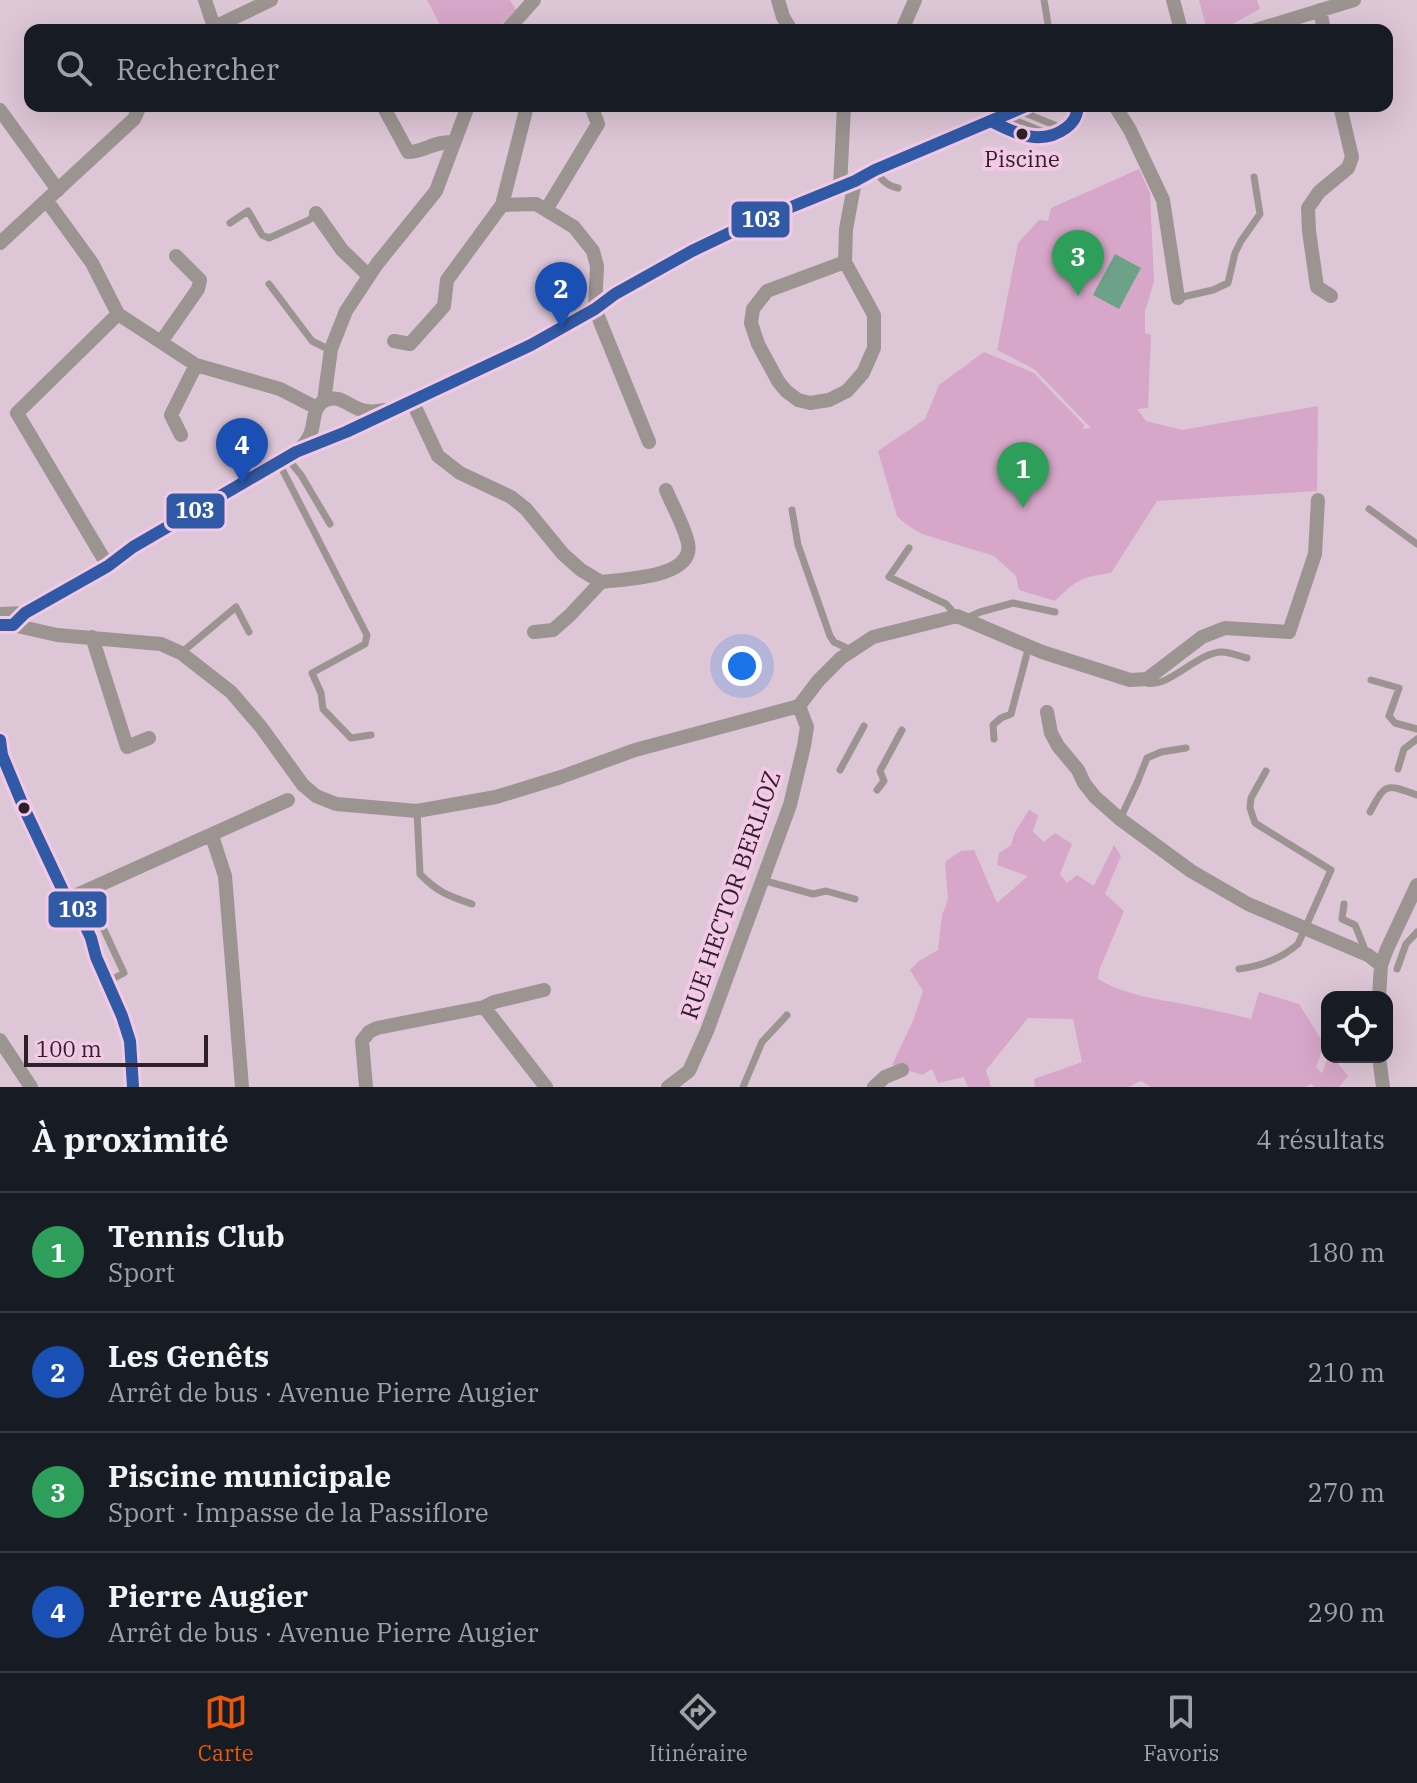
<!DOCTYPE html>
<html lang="fr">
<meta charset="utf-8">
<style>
:root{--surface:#171b24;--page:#20242c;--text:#f1f3f6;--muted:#9ea1a6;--line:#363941;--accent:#ea580c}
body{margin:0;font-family:"IBM Plex Serif",serif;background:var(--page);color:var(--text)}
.controls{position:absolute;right:24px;bottom:24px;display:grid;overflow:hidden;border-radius:16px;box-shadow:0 8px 32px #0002}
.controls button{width:72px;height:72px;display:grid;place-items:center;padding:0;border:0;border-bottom:2px solid var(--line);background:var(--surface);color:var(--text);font:40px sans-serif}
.scale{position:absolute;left:24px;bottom:20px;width:184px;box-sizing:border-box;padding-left:8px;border:4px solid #2f1f2a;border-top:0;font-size:22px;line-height:28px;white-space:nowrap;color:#2f1f2a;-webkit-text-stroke:6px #f3c9e6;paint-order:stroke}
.you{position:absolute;left:742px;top:666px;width:28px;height:28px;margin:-20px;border:6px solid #fff;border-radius:50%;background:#1a73e8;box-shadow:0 0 0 12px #1a73e833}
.badge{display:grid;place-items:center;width:52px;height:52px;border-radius:50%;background:var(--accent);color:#fff;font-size:26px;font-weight:700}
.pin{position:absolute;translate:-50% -66px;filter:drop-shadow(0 2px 4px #0008)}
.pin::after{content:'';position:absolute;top:42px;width:28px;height:24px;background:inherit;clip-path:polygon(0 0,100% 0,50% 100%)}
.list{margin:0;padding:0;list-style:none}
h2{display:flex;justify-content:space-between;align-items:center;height:104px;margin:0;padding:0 32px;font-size:34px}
h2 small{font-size:26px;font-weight:400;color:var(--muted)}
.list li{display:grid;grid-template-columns:52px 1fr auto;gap:24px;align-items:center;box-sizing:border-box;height:120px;padding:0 32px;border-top:2px solid var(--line)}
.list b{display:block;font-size:30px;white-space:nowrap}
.list p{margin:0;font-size:26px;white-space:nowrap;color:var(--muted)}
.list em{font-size:26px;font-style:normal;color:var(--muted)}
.icon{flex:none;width:44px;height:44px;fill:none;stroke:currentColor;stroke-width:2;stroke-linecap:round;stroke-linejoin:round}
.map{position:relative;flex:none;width:1417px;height:1087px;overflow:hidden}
.search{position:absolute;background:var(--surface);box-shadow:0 8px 32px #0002;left:24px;right:24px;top:24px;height:88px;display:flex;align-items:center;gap:20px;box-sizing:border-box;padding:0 28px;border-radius:16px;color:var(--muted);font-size:30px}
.sheet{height:584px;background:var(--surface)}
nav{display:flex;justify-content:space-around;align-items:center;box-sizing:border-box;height:112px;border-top:2px solid var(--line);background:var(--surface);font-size:22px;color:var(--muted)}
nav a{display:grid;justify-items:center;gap:4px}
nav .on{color:var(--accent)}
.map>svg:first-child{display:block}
.green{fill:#d7a7c9}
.water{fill:#6da288}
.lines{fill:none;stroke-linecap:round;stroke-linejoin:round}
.service{stroke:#9c9490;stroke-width:7}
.minor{stroke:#9c9490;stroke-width:14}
.bus-1-casing{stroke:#f3c9e6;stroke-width:18}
.bus-1{stroke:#315aa6;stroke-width:12}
.bus-dot{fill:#2f1f2a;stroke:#f3c9e6;stroke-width:3}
.labels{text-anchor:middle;stroke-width:8;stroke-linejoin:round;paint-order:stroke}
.bus-label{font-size:22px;fill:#2f1f2a;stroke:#f3c9e6}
.street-label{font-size:24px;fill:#2f1f2a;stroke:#f3c9e6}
.line-badge{stroke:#f3c9e6;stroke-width:3}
.badge-label{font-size:22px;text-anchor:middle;font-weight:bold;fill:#fff}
</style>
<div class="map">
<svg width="1417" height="1087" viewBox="0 0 1417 1087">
<rect width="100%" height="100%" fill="#ddc6d6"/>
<path class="green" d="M427 0H510L516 10 495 30H443Z
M1199 0H1257L1260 9 1221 30H1207Z
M1139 169 1150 193 1154 281 1145 312V333L1151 335 1148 408 1137 409 1146 421 1182 430 1318 406 1317 491 1157 501 1111 573C1081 577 1076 580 1055 601L1019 590 1016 576 994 556 922 534 907 525 897 516 878 451 925 419 939 385 984 352 1034 373 1084 425 1083 429 1091 428 1034 369 997 350 1018 243 1039 220 1048 221 1051 208Z
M1029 810 1038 815 1033 832 1044 842 1055 833 1072 844 1060 874 1067 883 1077 875 1094 886 1114 845 1121 856 1105 894 1124 911 1100 968 1098 979C1127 996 1157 999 1189 1005 1210 1009 1230 1014 1251 1019L1259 992 1299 1004 1324 1044 1316 1068 1322 1073 1328 1057H1339L1338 1063 1348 1076 1339 1087H1315L1311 1084 1305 1087H1151L1141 1081 1128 1087H1035L1034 1079 1082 1062 1073 1019 1028 1018 986 1070 991 1087H968L964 1077 938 1083 932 1069 922 1075 892 1065 913 1021 923 991 910 970 919 961 938 950 942 916 948 899 945 862 961 851 974 850 997 903 1028 876 997 865 999 853 1011 845 1015 832Z"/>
<path class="water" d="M1115 254 1141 268 1119 309 1093 295Z"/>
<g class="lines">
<path class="service" d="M1044 0 1049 30
M1018 110 1064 129
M1004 116 1051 135
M993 122C1005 127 1017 135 1030 137 1048 142 1080 127 1078 106
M876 171C881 180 887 186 898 188
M230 223 248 211 262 235 269 238 309 220 316 214
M269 284 312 341 324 347 331 349
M1178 298 1213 290 1228 283 1235 253 1241 241 1260 214 1254 177
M287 458 301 475 330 524
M279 463 367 635 365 644 312 673 321 693 323 709 351 738 371 735
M1369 509 1417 544
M792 510 798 545 830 636 834 642 851 650
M909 548 889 577 946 604 957 616
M967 618 980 612 1013 603 1055 612
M181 653 236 607 249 632
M1371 680 1399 688 1389 716 1395 723 1417 729
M1144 682C1166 692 1196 652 1222 652 1230 652 1239 656 1247 658
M994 739 993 725 1001 718 1011 714 1029 646
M1398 769 1404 749 1417 739
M840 770 864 726
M877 790 884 781 880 771 902 730
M417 811 420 874C437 892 449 896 472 904
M1370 812C1386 782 1386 784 1417 795
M1120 819 1137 783 1147 758 1161 752 1186 748
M762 880 813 894 826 891 855 899
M86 891 124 973 107 982
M1344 904 1342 919 1355 925 1366 952
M1239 969C1261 966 1281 959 1298 944L1331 870 1255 823 1250 808 1251 798 1266 771
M1397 969 1406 944 1417 932
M743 1087 762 1042 787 1015"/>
<path class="minor" d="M205 0 214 27
M778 0 783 17 791 30
M1173 0 1181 30
M1320 10 1324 30
M208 30 271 0
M507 30 534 0
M902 30 915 0
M1256 30 1354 0
M383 106 408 152C425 152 433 141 454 142
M1115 106 1130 130 1163 200 1178 298
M0 110 58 190
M840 187 844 106
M47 201 92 263 118 314 196 365 280 389 317 408
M502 205 527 106
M546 210 598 124 591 106
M316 213 342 250 369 276
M0 243 134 119 139 108 138 106
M845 262 767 291 753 309 751 323 758 344 778 381 786 391 798 400 810 403 829 400 847 391 863 373 874 348V315L845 262 846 229 855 181
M1331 296 1317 287 1309 231 1308 208 1319 192 1348 168 1352 157 1340 106
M394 341 410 344 444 306 447 280 502 205 536 204 574 227 593 251 597 266 595 309 649 442
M161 342 198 289 200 280 176 256
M324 401 331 349 346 311 377 264 436 191 468 106
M412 401 438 456 460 473 511 497 526 509 563 554 581 570 601 582C624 579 695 578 688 543 684 525 673 507 666 490
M181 435 171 415 196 365
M298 451C303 446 307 442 310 435 315 424 312 407 324 401 339 392 351 409 366 411 372 412 379 411 385 410
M108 566 17 413 118 314
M0 614 25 613
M0 625H13L25 613 108 566 133 547 296 452 346 432 531 345 595 309 615 294 692 251 742 227 855 181 875 170 1026 106
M13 625 57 635 161 644 181 653 231 692 261 727 303 785 316 796 336 804 417 811 496 797 561 777 635 750 799 706
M534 632 553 630 570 615 601 582
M92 637 127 747 149 738
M799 706 818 681 841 658 873 637 957 616 1042 652 1130 680 1147 679 1202 637 1225 628 1289 632 1315 554 1318 500
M1047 712 1051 733 1058 746 1078 770 1084 783 1095 797 1120 819 1191 871 1248 904 1368 955 1381 965
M0 740 2 755 24 808 64 893 76 906 91 938 96 957 122 1016 130 1041 133 1087
M212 836 225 876 242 1087
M68 899 288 800
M1379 997 1381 965 1387 949 1417 885
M484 1007 546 1087
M0 1040 31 1087
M1379 1057 1383 1087
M366 1087 362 1041 369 1032 377 1028 484 1007 494 1002 544 990
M668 1087 689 1071 707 1031 790 805 804 746 807 727 799 706
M874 1087 885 1077 902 1070"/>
<g class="bus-1-casing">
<path id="bus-1" d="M991 121C1015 133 1040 147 1066 128 1074 122 1077 116 1078 106
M0 625H13L25 613 108 566 133 547 296 452 346 432 531 345 595 309 615 294 692 251 742 227 855 181 875 170 1026 106
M0 740 2 755 24 808 64 893 76 906 91 938 96 957 122 1016 130 1041 133 1087"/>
</g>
<use href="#bus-1" class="bus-1"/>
</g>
<g class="bus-dot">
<circle cx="1022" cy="134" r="7"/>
<circle cx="24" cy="808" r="7"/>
</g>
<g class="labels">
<g class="bus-label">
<text x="1022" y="167">Piscine</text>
</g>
<g class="street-label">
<text transform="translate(731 895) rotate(-71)" y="8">RUE HECTOR BERLIOZ</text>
</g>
</g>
<g class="line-badge">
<rect x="730" y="200" width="61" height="39" rx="8" fill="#315aa6"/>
<rect x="165" y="492" width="61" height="38" rx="8" fill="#315aa6"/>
<rect x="47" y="890" width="61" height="39" rx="8" fill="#315aa6"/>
</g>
<g class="badge-label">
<text x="761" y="227">103</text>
<text x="195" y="518">103</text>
<text x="78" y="917">103</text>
</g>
</svg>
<div class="controls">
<button><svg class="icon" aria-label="locate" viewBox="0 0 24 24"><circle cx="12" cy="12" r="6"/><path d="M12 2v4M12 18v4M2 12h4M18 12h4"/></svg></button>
</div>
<div class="scale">100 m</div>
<div class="you"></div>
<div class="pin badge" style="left:1023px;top:508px;background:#2e9e5b">1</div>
<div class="pin badge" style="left:561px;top:328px;background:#1a4fb4">2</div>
<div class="pin badge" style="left:1078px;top:296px;background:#2e9e5b">3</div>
<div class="pin badge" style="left:242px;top:484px;background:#1a4fb4">4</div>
<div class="search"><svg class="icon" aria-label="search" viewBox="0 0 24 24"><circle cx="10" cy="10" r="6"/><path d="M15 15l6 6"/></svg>Rechercher</div>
</div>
<section class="sheet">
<h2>À proximité<small>4 résultats</small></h2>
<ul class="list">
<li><span class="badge" style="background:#2e9e5b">1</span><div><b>Tennis Club</b><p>Sport</p></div><em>180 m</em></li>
<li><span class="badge" style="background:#1a4fb4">2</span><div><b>Les Genêts</b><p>Arrêt de bus · Avenue Pierre Augier</p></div><em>210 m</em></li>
<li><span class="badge" style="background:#2e9e5b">3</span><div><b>Piscine municipale</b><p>Sport · Impasse de la Passiflore</p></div><em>270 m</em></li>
<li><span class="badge" style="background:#1a4fb4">4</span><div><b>Pierre Augier</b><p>Arrêt de bus · Avenue Pierre Augier</p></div><em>290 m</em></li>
</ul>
</section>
<nav>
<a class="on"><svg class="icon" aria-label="map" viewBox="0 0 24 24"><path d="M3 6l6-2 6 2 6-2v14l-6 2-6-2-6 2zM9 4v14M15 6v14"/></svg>Carte</a>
<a><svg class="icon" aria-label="directions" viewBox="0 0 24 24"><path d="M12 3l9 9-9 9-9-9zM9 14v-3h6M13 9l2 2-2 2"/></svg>Itinéraire</a>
<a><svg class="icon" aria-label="saved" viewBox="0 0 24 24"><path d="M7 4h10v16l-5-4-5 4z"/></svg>Favoris</a>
</nav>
